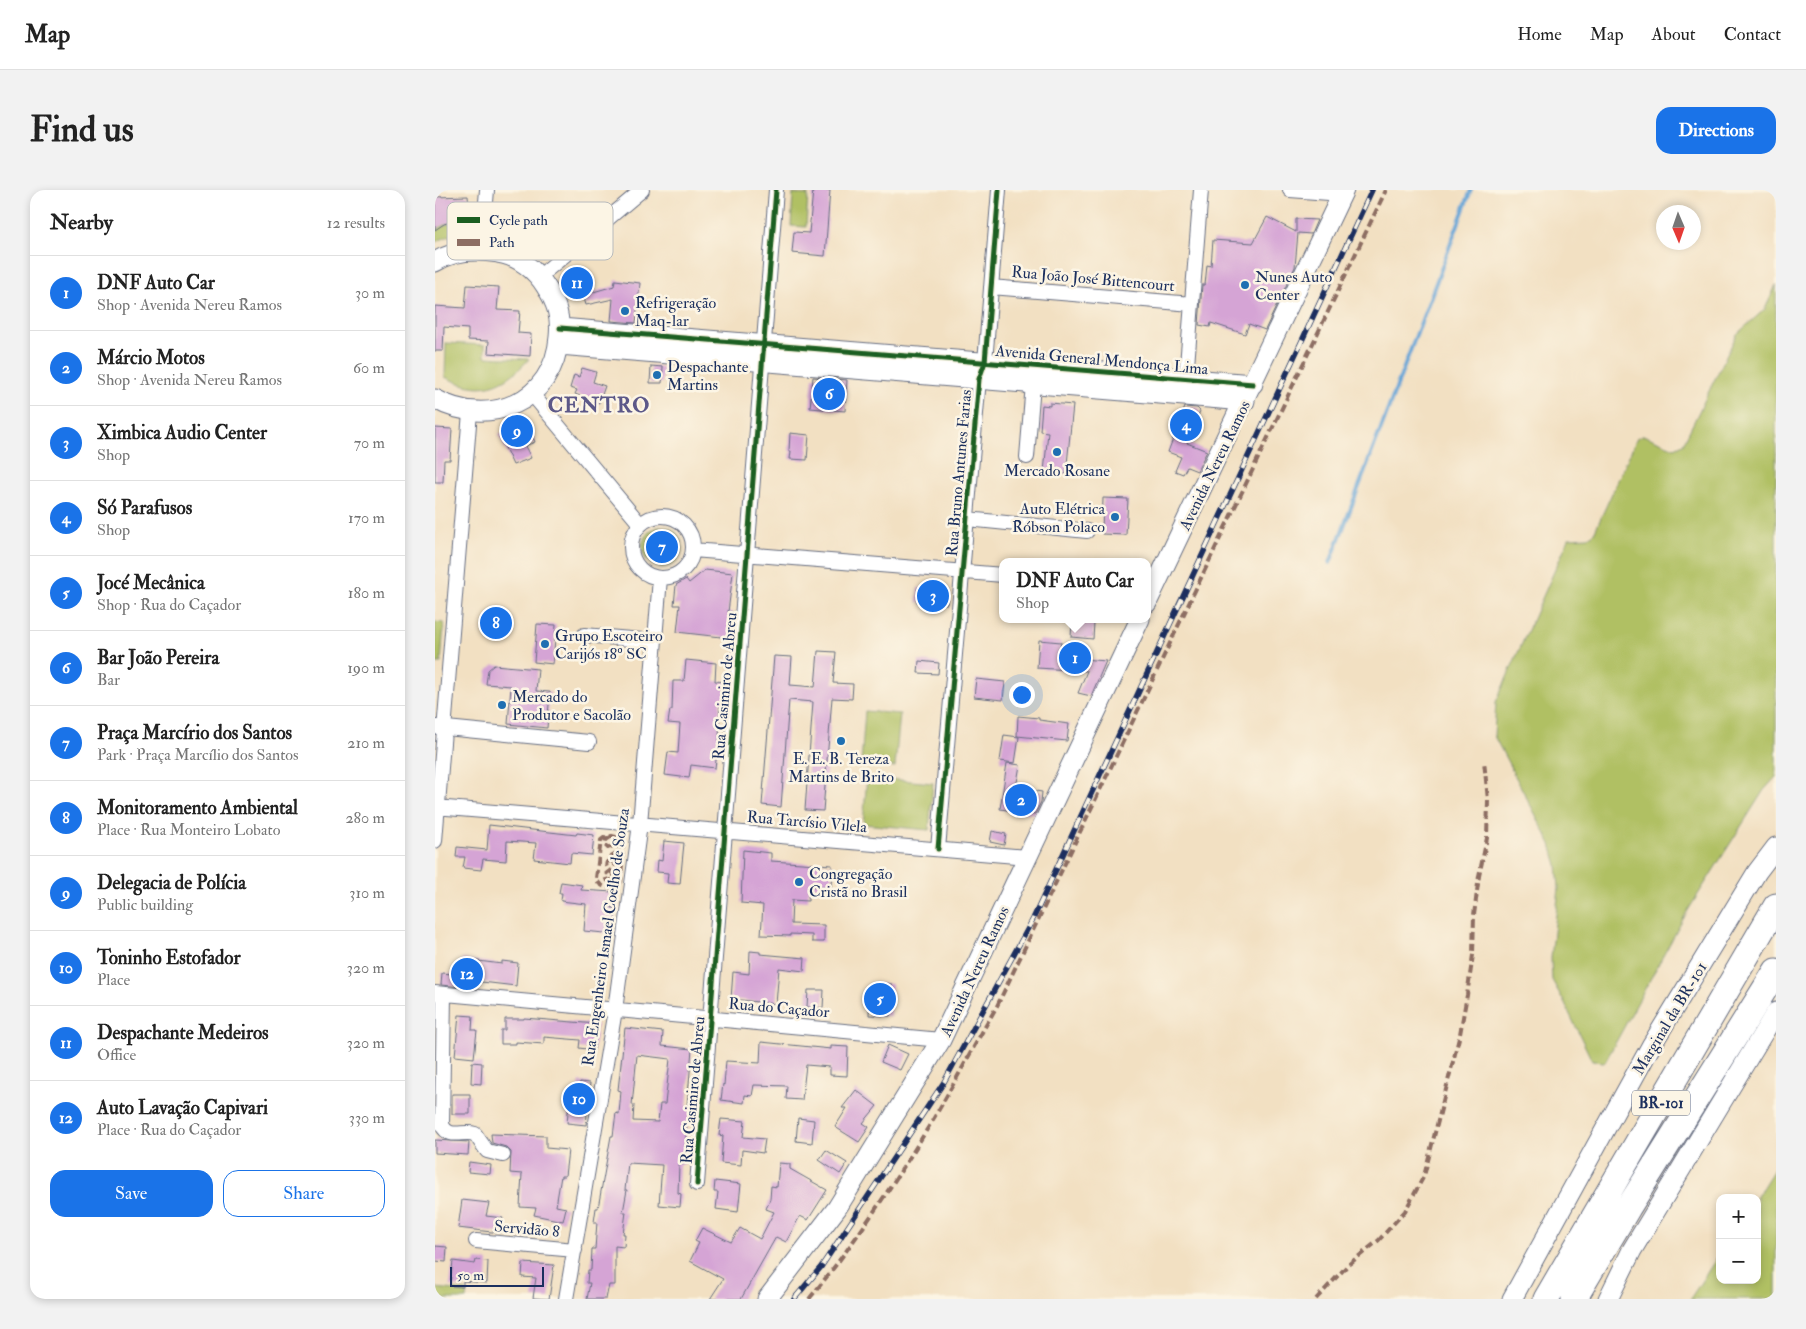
<!DOCTYPE html>
<meta charset="utf-8">
<style>
:root{--surface:#fff;--page:#f2f2f2;--text:#222;--muted:#767676;--line:#e0e0e0;--accent:#1a73e8}
body{margin:0;font-family:"IM FELL Double Pica",serif;background:var(--page);color:var(--text)}
.controls{position:absolute;right:15px;bottom:15px;display:grid;overflow:hidden;border-radius:10px;box-shadow:0 2px 8px #0003}
.controls button{width:45px;height:45px;display:grid;place-items:center;padding:0;border:0;border-bottom:1px solid var(--line);background:var(--surface);color:var(--text);font:25px sans-serif}
.compass{position:absolute;left:1221px;top:15px;width:45px;height:45px;border-radius:50%;background:var(--surface);box-shadow:0 2px 8px #0003;rotate:178deg}
.scale{position:absolute;left:15px;bottom:12px;width:94px;box-sizing:border-box;padding-left:5px;border:2px solid #1b2f5e;border-top:0;font-size:14px;line-height:18px;white-space:nowrap;color:#1b2f5e;-webkit-text-stroke:4px #fcf5e5;paint-order:stroke}
.you{position:absolute;left:586px;top:504px;width:18px;height:18px;margin:-12px;border:4px solid #fff;border-radius:50%;background:#1a73e8;box-shadow:0 0 0 8px #1a73e833}
.badge{display:grid;place-items:center;width:32px;height:32px;border-radius:50%;background:var(--accent);color:#fff;font-size:16px;font-weight:700}
.pin{position:absolute;translate:-50% -50%;border:2px solid #fff;box-shadow:0 1px 5px #0006}
.popup{position:absolute;left:564px;top:368px;width:152px;height:65px;box-sizing:border-box;display:grid;place-content:center;border-radius:10px;background:var(--surface);filter:drop-shadow(0 1px 4px #0005);font-size:16px;white-space:nowrap;color:var(--muted)}
.popup b{font-size:19px;color:var(--text)}
.popup::after{content:'';position:absolute;left:50%;top:100%;margin-left:-10px;border:10px solid transparent;border-top-color:var(--surface)}
.list{margin:0;padding:0;list-style:none}
h2{display:flex;justify-content:space-between;align-items:center;height:65px;margin:0;padding:0 20px;font-size:21px}
h2 small{font-size:16px;font-weight:400;color:var(--muted)}
.list li{display:grid;grid-template-columns:32px 1fr auto;gap:15px;align-items:center;box-sizing:border-box;height:75px;padding:0 20px;border-top:1px solid var(--line)}
.list b{display:block;font-size:19px;white-space:nowrap}
.list p{margin:0;font-size:16px;white-space:nowrap;color:var(--muted)}
.list em{font-size:16px;font-style:normal;color:var(--muted)}
.actions{display:flex;gap:10px;padding:15px 20px}
.actions a{flex:1;padding:11px 0;border:1px solid var(--accent);border-radius:15px;text-align:center;font-size:18px;color:var(--accent)}
.actions .main{background:var(--accent);color:#fff}
.map{position:relative;flex:none;width:1341px;height:1109px;overflow:hidden;border-radius:15px}
header{display:flex;align-items:center;gap:30px;box-sizing:border-box;height:70px;padding:0 25px;background:var(--surface);border-bottom:1px solid var(--line)}
header strong{font-size:24px}
nav{display:flex;gap:28px;margin-inline-start:auto;font-size:18px}
.intro{display:flex;align-items:center;justify-content:space-between;box-sizing:border-box;height:120px;padding:0 30px}
h1{margin:0;font-size:35px}
.button{padding:12px 22px;border-radius:15px;background:var(--accent);color:#fff;font-size:18px;font-weight:700}
main{display:flex;gap:30px;padding:0 30px}
aside{flex:1;background:var(--surface);border-radius:15px;box-shadow:0 2px 8px #0003}
.map>svg:first-child{display:block}
.green{fill:#b0c063;stroke:#667860}
.lines{fill:none;stroke-linecap:round;stroke-linejoin:round}
.stream{stroke:#62a2d5;stroke-width:4}
.building{fill:#d5a4d5;fill-rule:evenodd}
.street-casing{stroke:#666d81;stroke-width:16}
.secondary-casing{stroke:#666d81;stroke-width:21}
.highway-casing{stroke:#666d81;stroke-width:27}
.street{stroke:#fff;stroke-width:14}
.secondary{stroke:#fff;stroke-width:19}
.highway{stroke:#fff;stroke-width:25}
.rail-casing{stroke:#1b2f5e;stroke-width:5.5}
.rail{stroke:#fcf5e5;stroke-width:4;stroke-dasharray:11;stroke-linecap:butt}
.quiet{stroke:#8d6e63;stroke-width:4;stroke-dasharray:8 4;stroke-linecap:butt}
.cycleway-casing{stroke:#fcf5e5;stroke-width:8}
.cycleway{stroke:#1b5e20;stroke-width:5}
.poi-dot{fill:#1f6fb2;stroke:#fcf5e5;stroke-width:2}
.labels{text-anchor:middle;stroke-width:5;stroke-linejoin:round;paint-order:stroke}
.shield{fill:#fcf5e5;stroke:#5e6a86;stroke-width:1}
.shield-label{font-size:15px;font-weight:bold;fill:#1b2f5e}
.poi-label{font-size:16px;fill:#1b2f5e;stroke:#fcf5e5;text-anchor:start}
.street-label{font-size:16px;fill:#1b2f5e;stroke:#fcf5e5}
.district-label{font-size:21px;font-weight:bold;letter-spacing:1px;fill:#5c5888;stroke:#fcf5e5}
.key{fill:#fcf5e5;stroke:#b8babc;stroke-width:1}
.key-label{font-size:14px;fill:#1b2f5e}
</style>
<header>
<strong>Map</strong>
<nav><a>Home</a><a>Map</a><a>About</a><a>Contact</a></nav>
</header>
<div class="intro"><h1>Find us</h1><a class="button">Directions</a></div>
<main>
<aside>
<h2>Nearby<small>12 results</small></h2>
<ul class="list">
<li><span class="badge">1</span><div><b>DNF Auto Car</b><p>Shop · Avenida Nereu Ramos</p></div><em>30 m</em></li>
<li><span class="badge">2</span><div><b>Márcio Motos</b><p>Shop · Avenida Nereu Ramos</p></div><em>60 m</em></li>
<li><span class="badge">3</span><div><b>Ximbica Audio Center</b><p>Shop</p></div><em>70 m</em></li>
<li><span class="badge">4</span><div><b>Só Parafusos</b><p>Shop</p></div><em>170 m</em></li>
<li><span class="badge">5</span><div><b>Jocé Mecânica</b><p>Shop · Rua do Caçador</p></div><em>180 m</em></li>
<li><span class="badge">6</span><div><b>Bar João Pereira</b><p>Bar</p></div><em>190 m</em></li>
<li><span class="badge">7</span><div><b>Praça Marcírio dos Santos</b><p>Park · Praça Marcílio dos Santos</p></div><em>210 m</em></li>
<li><span class="badge">8</span><div><b>Monitoramento Ambiental</b><p>Place · Rua Monteiro Lobato</p></div><em>280 m</em></li>
<li><span class="badge">9</span><div><b>Delegacia de Polícia</b><p>Public building</p></div><em>310 m</em></li>
<li><span class="badge">10</span><div><b>Toninho Estofador</b><p>Place</p></div><em>320 m</em></li>
<li><span class="badge">11</span><div><b>Despachante Medeiros</b><p>Office</p></div><em>320 m</em></li>
<li><span class="badge">12</span><div><b>Auto Lavação Capivari</b><p>Place · Rua do Caçador</p></div><em>330 m</em></li>
</ul>
<div class="actions"><a class="main">Save</a><a>Share</a></div>
</aside>
<div class="map">
<svg width="1341" height="1109" viewBox="0 0 1341 1109">
<rect width="100%" height="100%" fill="#fcf5e5"/>
<filter id="ink" filterUnits="userSpaceOnUse"><feTurbulence type="fractalNoise" baseFrequency=".02" numOctaves="2"/><feDisplacementMap in="SourceGraphic" scale="10" xChannelSelector="R" yChannelSelector="G"/><feConvolveMatrix kernelMatrix="1 2 1 2 8 2 1 2 1" color-interpolation-filters="sRGB"/></filter>
<filter id="wash" filterUnits="userSpaceOnUse"><feTurbulence type="fractalNoise" baseFrequency=".0096" numOctaves="4" result="noise"/><feDisplacementMap in="SourceGraphic" scale="20" xChannelSelector="R" yChannelSelector="G"/><feGaussianBlur stdDeviation="1.12" result="paint"/><feColorMatrix in="noise" values="0 0 0 0 0 0 0 0 0 0 0 0 0 0 0 0 0 1.4 0 .05"/><feComposite in="paint" operator="in"/></filter>
<g filter="url(#wash)">
<rect width="100%" height="100%" fill="#f2e0c2"/>
<path class="green" d="M358 4 373 5 371 37 356 36Z
M36 26V45L14 46 0 52V41C13 31 16 32 31 36Z
M1341 95V587L1329 600 1252 722 1170 872 1157 871 1128 810 1117 790 1116 768 1124 698 1122 675 1116 654 1059 546 1061 512 1134 348 1153 347 1159 343 1202 248 1208 245 1240 258 1248 254 1302 144 1330 119Z
M11 153 50 155V167L94 169C68 198 45 205 10 187Z
M207 357a20 20 0 1 1 40 0a20 20 0 1 1-40 0Z
M0 432 9 433 6 473H0Z
M430 521 465 524 460 577 426 574Z
M432 587 498 593 494 640 428 634Z
M1341 976V1109H1255L1285 1063V1090H1322V1008H1321Z
M0 1098 32 1101 31 1109H0Z"/>
<g class="lines">
<path class="stream" d="M895 373 1036 0"/>
</g>
<g id="blocks">
<path class="building" d="M378 0H395L390 66 357 63 359 42 374 43Z
M33 6 35 28 31 36 16 32 9 34 0 40V7Z
M832 27 861 42V29L882 30 876 44 863 43 860 77 830 140 814 134 810 144 776 133 775 137 764 135 767 95H770L772 75 776 76 778 50 818 53Z
M143 80 153 101 141 107 131 86Z
M180 90 205 93 201 133 176 131 178 109 151 115 148 105 179 96Z
M32 95 64 97 62 120 85 121 83 143 96 144 95 166 53 163 54 151 33 150V139L9 137 8 161H0V116L30 118Z
M216 176 228 177 227 193H215Z
M147 178 161 182 158 192 170 196 164 213 140 204 142 200 135 198 139 185 144 187Z
M378 187 412 190 410 221 375 218Z
M615 213 638 215 631 284 609 282 613 242 605 241 607 215 615 216Z
M750 217 762 218 765 221 752 253 772 261 762 281 752 277 748 284 740 281 746 267 733 262Z
M82 232 85 237 92 233 100 252 90 256 96 268 78 275 64 245 74 241 72 237Z
M0 238 17 239 15 270H9L8 292H0Z
M355 243 374 245 372 270 355 269 356 261H354Z
M668 308 693 309 691 345 667 344Z
M270 380 298 383 293 422H297L295 448 242 442 245 415H239L241 395 251 389 254 393Z
M483 398 513 400 512 414 482 412Z
M637 431 659 433 658 449 636 447Z
M102 434 121 435 118 474 99 472Z
M604 450 626 452 624 467 671 471 656 506 643 503 652 481 602 478Z
M383 461 401 462 398 493 418 494 417 509 397 508 388 621 370 620 378 512 354 510 346 617 327 615 339 466 357 467 355 495 380 497Z
M251 470 281 473 280 491 291 492 290 513H285L284 555H283L280 578 256 575 254 588 230 585 233 562 243 563 245 534 233 533 235 520H237L238 491H249Z
M484 471 504 473 503 484 483 483Z
M59 475 103 479 101 501 115 502 112 538 73 534 76 496 51 494 53 480Z
M541 489 570 492 568 510 539 507Z
M583 526 604 528V530L634 534 632 551 582 546Z
M569 545 584 547 580 573 565 571Z
M572 573 585 575 581 598 607 602 606 612 600 624 565 619Z
M54 635 141 645 142 643 159 645 157 665 136 663 135 673 99 669 101 653 72 651 71 671 48 669 46 680 28 678 30 667H21L22 657 52 660Z
M557 641 571 644 569 655 555 652Z
M229 651 249 653 245 694 232 693 233 683 222 682 223 670 227 671Z
M308 660 336 663V671L397 675 396 698 374 696 373 711 357 710 356 734 389 735V752H377V745L355 744V746L326 745 328 715 306 713Z
M126 692 147 695 146 700 178 702 177 718H181L179 744 149 741 151 714 126 711 127 703H124Z
M315 761 325 762V764L370 768 369 781 344 778 341 814 296 809 298 782 314 784Z
M27 769 67 774V771L83 773 81 796 38 791 37 798 6 795 7 783 26 785Z
M435 793 457 794 455 826 434 825Z
M373 800H389L388 818 372 817Z
M24 825 38 826 37 840H42L39 868 20 866Z
M89 828 162 834 159 860 144 858 145 850 109 847V854L81 852V854H66V840H70V829H89Z
M190 838 228 842 227 856 257 859 252 916H256L254 932H252L249 974H244L243 1003 246 1004 245 1017 224 1015 227 975 193 973 190 1000H192L188 1022H191L188 1044H190L189 1057 180 1056V1095H174L171 1109H152L155 1093H152L153 1080H156L157 1059H160L162 1032H159L161 1018H163L176 946H178L181 923 184 924 186 901 183 900ZM202 865 235 869 230 914H225L223 932 198 931 199 915H197Z
M326 852 396 859V856L413 857 412 886 395 885V877L371 875 367 910 351 909 352 896 319 895 317 906 310 905 309 913 286 910 288 894 289 895 291 871 325 873Z
M453 855 473 864 465 880 446 872Z
M37 872 47 873 46 894 36 893Z
M145 892 155 893 151 935 132 933 135 902 143 903Z
M421 900 442 916 428 933 434 937 424 952 400 937 412 918H407Z
M17 904H35V924H17Z
M363 928 379 930 377 953 361 951Z
M286 929 310 931 308 947 330 949 328 963 307 960 306 975 286 973 288 946 284 945Z
M56 944 111 946V958L133 960 130 986H126L121 1016 131 1018 128 1031 99 1025 101 1018 85 1017 87 984 75 983 76 962 71 957 57 953Z
M0 950 34 952 33 965 0 963Z
M391 960 412 973 405 984 384 970Z
M34 972 56 975 55 984 33 982Z
M344 973 355 974V979L392 1000 373 1030 365 1026 351 1052 341 1047 306 1109H275L288 1089 255 1071 264 1053 260 1051 267 1038 296 1052 305 1038 325 1049 339 1022 331 1019 335 1009 336 996 342 997Z
M280 991 306 994 303 1022 281 1019 283 1002H279Z
M27 1010 54 1013 51 1026 68 1028 65 1043 23 1038Z
M0 1056 12 1057 11 1072 0 1071Z
M41 1070 53 1071 52 1093 28 1091V1097L15 1096 18 1071 40 1074Z
M88 1073 119 1075 114 1109 98 1108 101 1088 87 1087Z"/>
</g>
</g>
<g filter="url(#ink)">
<use href="#blocks" fill-opacity="0" stroke="#666d81" stroke-width="1"/>
<g class="lines">
<g class="street-casing">
<path id="street" d="M855 0 907 4
M47 60 52 0
M105 86 207 0
M556 97 757 114
M751 188 766 0
M97 204 205 334
M592 267 598 194
M196 357a31 31 0 1 1 62 0a31 31 0 1 1-62 0Z
M532 329 652 341
M258 360 568 385
M149 445 219 451
M1 537 154 552
M0 617 593 667
M0 651 35 222
M503 659 544 189 550 172 564 0
M0 803 506 850
M9 804 7 935C14 950 28 940 40 944L52 961 68 965
M262 994 341 0
M41 1051 140 1060
M131 1109 180 820 205 634 225 388"/>
</g>
<g class="secondary-casing">
<path id="secondary" d="M0 72C19 60 41 59 63 63 83 66 101 80 111 97 122 113 126 128 124 147 119 212 54 239 0 209
M125 138 818 194
M124 155 810 211
M712 413 909 0
M332 1109 402 1018 506 850 705 429
M1077 1109 1216 856 1322 682 1341 657
M1173 1109 1197 1060 1341 822"/>
</g>
<g class="highway-casing">
<path id="highway" d="M1111 1109 1341 716
M1139 1109 1193 1018 1341 781"/>
</g>
<use href="#street" class="street"/>
<use href="#secondary" class="secondary"/>
<use href="#highway" class="highway"/>
<g class="rail-casing">
<path id="rail" d="M359 1109 386 1077 509 892 598 729 937 0"/>
</g>
<use href="#rail" class="rail"/>
<path class="quiet" d="M177 646 185 648 188 653 186 691C181 701 164 699 161 688L166 650 170 647Z
M176 670 180 674C179 680 173 681 170 685L171 689 174 691 178 689 179 686C177 680 169 679 172 672L176 670V667L183 663 184 658 183 654 173 658 170 655 171 650 177 646
M374 1109C416 1058 453 1002 488 946 514 904 537 859 562 816L951 0
M881 1109 913 1075 944 1050 970 1021 989 986 1025 844 1032 805 1038 765 1039 725 1044 686 1052 648 1053 610 1049 571"/>
<g class="cycleway-casing">
<path id="cycleway" d="M125 138 818 194
M503 659 544 189 550 172 564 0
M262 994 341 0"/>
</g>
<use href="#cycleway" class="cycleway"/>
</g>
</g>
<g class="poi-dot">
<circle cx="810" cy="95" r="5"/>
<circle cx="190" cy="121" r="5"/>
<circle cx="222" cy="185" r="5"/>
<circle cx="622" cy="262" r="5"/>
<circle cx="680" cy="327" r="5"/>
<circle cx="110" cy="454" r="5"/>
<circle cx="67" cy="515" r="5"/>
<circle cx="406" cy="551" r="5"/>
<circle cx="364" cy="692" r="5"/>
</g>
<g class="labels">
<rect class="shield" x="1197" y="900.5" width="58" height="25" rx="4"/>
<g class="shield-label">
<text x="1226" y="918">BR-101</text>
</g>
<g class="poi-label">
<text x="820" y="92">Nunes Auto<tspan x="820" dy="18">Center</tspan></text>
<text x="200" y="118">Refrigeração<tspan x="200" dy="18">Maq-lar</tspan></text>
<text x="232" y="182">Despachante<tspan x="232" dy="18">Martins</tspan></text>
<text x="622" y="286" text-anchor="middle">Mercado Rosane</text>
<text x="670" y="324" text-anchor="end">Auto Elétrica<tspan x="670" dy="18">Róbson Polaco</tspan></text>
<text x="120" y="451">Grupo Escoteiro<tspan x="120" dy="18">Carijós 18º SC</tspan></text>
<text x="77" y="512">Mercado do<tspan x="77" dy="18">Produtor e Sacolão</tspan></text>
<text x="406" y="574" text-anchor="middle">E. E. B. Tereza<tspan x="406" dy="18">Martins de Brito</tspan></text>
<text x="374" y="689">Congregação<tspan x="374" dy="18">Cristã no Brasil</tspan></text>
</g>
<g class="street-label">
<text transform="translate(658 88) rotate(5)" y="6">Rua João José Bittencourt</text>
<text transform="translate(667 169) rotate(5)" y="6">Avenida General Mendonça Lima</text>
<text transform="translate(779 275) rotate(-64)" y="6">Avenida Nereu Ramos</text>
<text transform="translate(523 283) rotate(-85)" y="6">Rua Bruno Antunes Farias</text>
<text transform="translate(289 496) rotate(-85)" y="6">Rua Casimiro de Abreu</text>
<text transform="translate(372 631) rotate(5)" y="6">Rua Tarcísio Vilela</text>
<text transform="translate(170 747) rotate(-82)" y="6">Rua Engenheiro Ismael Coelho de Souza</text>
<text transform="translate(539 781) rotate(-65)" y="6">Avenida Nereu Ramos</text>
<text transform="translate(344 817) rotate(5)" y="6">Rua do Caçador</text>
<text transform="translate(1234 828) rotate(-59)" y="6">Marginal da BR-101</text>
<text transform="translate(257 900) rotate(-85)" y="6">Rua Casimiro de Abreu</text>
<text transform="translate(92 1038) rotate(5)" y="6">Servidão 8</text>
</g>
<g class="district-label">
<text x="164" y="222">CENTRO</text>
</g>
</g>
<rect x="12" y="12" width="166" height="58" rx="8" class="key"/>
<rect x="22" y="27" width="23" height="6" fill="#1b5e20"/>
<rect x="22" y="49" width="23" height="7" fill="#8d6e63"/>
<g class="key-label">
<text x="54" y="35">Cycle path</text>
<text x="54" y="57">Path</text>
</g>
</svg>
<div class="controls">
<button>+</button>
<button>−</button>
</div>
<svg class="compass" viewBox="-18 -18 36 36"><path d="M0-13l5 13h-10z" fill="#e53935"/><path d="M0 13l5-13h-10z" fill="#767676"/></svg>
<div class="scale">50 m</div>
<div class="you"></div>
<div class="pin badge" style="left:640px;top:468px">1</div>
<div class="popup"><b>DNF Auto Car</b>Shop</div>
<div class="pin badge" style="left:586px;top:610px">2</div>
<div class="pin badge" style="left:498px;top:406px">3</div>
<div class="pin badge" style="left:751px;top:235px">4</div>
<div class="pin badge" style="left:445px;top:809px">5</div>
<div class="pin badge" style="left:394px;top:204px">6</div>
<div class="pin badge" style="left:227px;top:357px">7</div>
<div class="pin badge" style="left:61px;top:433px">8</div>
<div class="pin badge" style="left:82px;top:241px">9</div>
<div class="pin badge" style="left:144px;top:909px">10</div>
<div class="pin badge" style="left:142px;top:93px">11</div>
<div class="pin badge" style="left:32px;top:784px">12</div>
</div>
</main>
